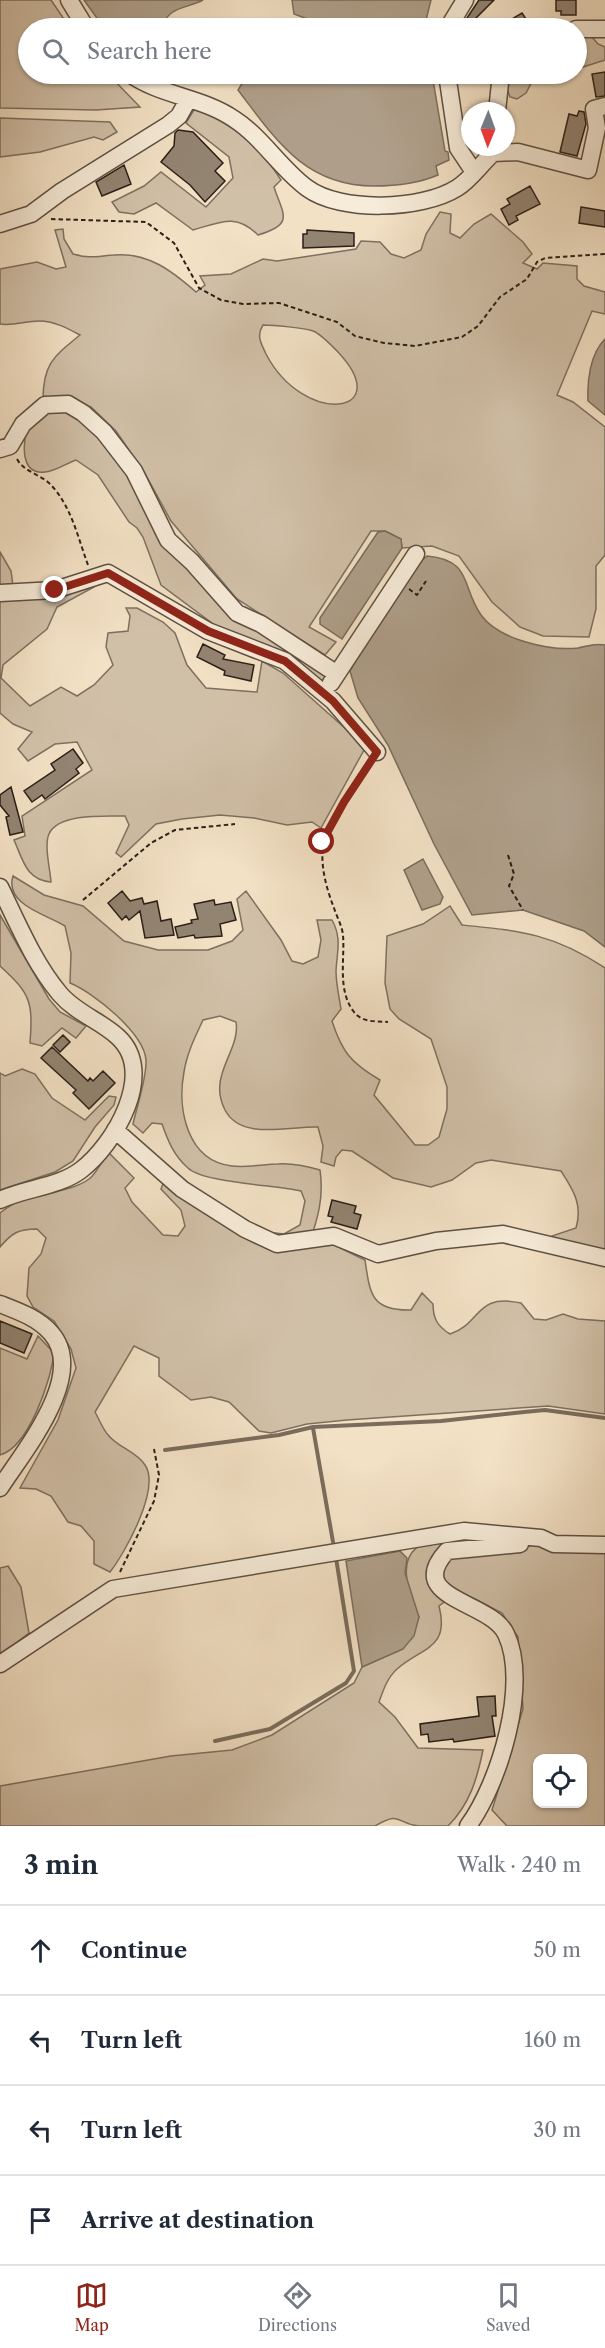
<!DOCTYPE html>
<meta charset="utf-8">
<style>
:root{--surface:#fff;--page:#f6f6f7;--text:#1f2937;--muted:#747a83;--line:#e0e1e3;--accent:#8f2418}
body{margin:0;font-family:"Libre Caslon Text",serif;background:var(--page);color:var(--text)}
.controls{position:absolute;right:18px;bottom:18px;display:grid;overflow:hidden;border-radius:12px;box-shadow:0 2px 4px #0004}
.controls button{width:54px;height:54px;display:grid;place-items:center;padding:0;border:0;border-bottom:2px solid var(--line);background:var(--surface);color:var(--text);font:30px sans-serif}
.compass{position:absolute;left:461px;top:102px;width:54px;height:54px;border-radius:50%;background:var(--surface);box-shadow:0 2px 4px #0004;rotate:181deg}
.stop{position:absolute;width:18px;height:18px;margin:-14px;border:4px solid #8f2418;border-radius:50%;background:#fff}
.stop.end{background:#8f2418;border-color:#fff;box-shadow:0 2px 6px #0008}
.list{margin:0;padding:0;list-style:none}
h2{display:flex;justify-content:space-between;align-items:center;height:78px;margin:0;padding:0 24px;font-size:26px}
h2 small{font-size:20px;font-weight:400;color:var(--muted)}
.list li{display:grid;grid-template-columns:39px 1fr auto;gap:18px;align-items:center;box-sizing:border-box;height:90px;padding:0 24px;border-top:2px solid var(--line)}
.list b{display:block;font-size:22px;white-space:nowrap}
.list em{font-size:20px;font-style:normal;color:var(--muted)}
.icon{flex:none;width:33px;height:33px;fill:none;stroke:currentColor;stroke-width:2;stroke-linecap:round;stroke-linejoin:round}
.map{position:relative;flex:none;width:605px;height:1826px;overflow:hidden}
.search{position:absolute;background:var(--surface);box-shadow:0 2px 4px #0004;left:18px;right:18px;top:18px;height:66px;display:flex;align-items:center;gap:15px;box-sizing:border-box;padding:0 21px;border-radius:33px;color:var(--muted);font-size:22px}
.sheet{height:438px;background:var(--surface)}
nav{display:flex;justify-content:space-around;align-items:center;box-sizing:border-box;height:84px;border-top:2px solid var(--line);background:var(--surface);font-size:16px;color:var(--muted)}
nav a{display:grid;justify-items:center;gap:3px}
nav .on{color:var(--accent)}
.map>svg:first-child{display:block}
.green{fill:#d1c0a8;stroke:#7e7060;stroke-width:1.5;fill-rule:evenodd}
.water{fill:#af9f8a;stroke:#7a6c5c;stroke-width:1.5}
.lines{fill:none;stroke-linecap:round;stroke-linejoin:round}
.stream{stroke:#7a6c5c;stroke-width:4}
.building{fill:#938472;stroke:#2b1f18;stroke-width:1.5}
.minor-casing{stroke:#5d5043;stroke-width:19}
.path{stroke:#2b1f18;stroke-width:2;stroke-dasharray:4.5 3;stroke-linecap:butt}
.minor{stroke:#f7ecd9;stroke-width:16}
.route{stroke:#8f2418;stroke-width:8}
</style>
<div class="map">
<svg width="605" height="1826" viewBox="0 0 605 1826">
<rect width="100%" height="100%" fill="#f3e1c5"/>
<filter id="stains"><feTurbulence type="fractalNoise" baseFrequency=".00333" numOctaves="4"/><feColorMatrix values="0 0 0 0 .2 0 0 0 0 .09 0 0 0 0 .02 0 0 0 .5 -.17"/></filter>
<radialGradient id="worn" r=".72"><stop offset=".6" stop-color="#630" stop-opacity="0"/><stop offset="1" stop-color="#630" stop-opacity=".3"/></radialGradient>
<path class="green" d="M0 0H51L70 28H28V74H108L140 107 96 110 0 108Z
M579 37H592L598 44 605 47V60L577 69 576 39Z
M508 74H555L535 76 526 93 517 99 510 97 506 86Z
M195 108C234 125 258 144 281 180L274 187C283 215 295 224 258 235 236 213 221 222 193 230L156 203 134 214 119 212 112 202 144 186 161 172 206 207 233 178 229 157 186 123Z
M0 118 110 122 117 132 103 140 94 137 40 152 0 157Z
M440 212 451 214 450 233 460 238 474 224 491 214 523 242 532 254 523 263 537 269 543 263 577 266V279L584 286 605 292V314L592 311 557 395 573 402 605 427V555L596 566V609L589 637 543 636 520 627 492 602 459 556 432 546 402 548 401 539 385 531H371L309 627 336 642 325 655 237 599 171 521 144 472 116 431 91 407 61 397 43 400C43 364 53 357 80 335 67 328 54 321 39 321 25 321 14 326 0 324V269L37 262 56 269 66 267 55 230 63 229 64 239 73 254C89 259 98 256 114 255 148 252 172 271 196 292L205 285 200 276 231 274 263 259 277 261 356 249 361 241 380 242 391 254 404 258 421 250 426 234ZM263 325C274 325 304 328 313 331 321 334 332 346 338 352 397 415 304 427 266 354 261 343 256 336 263 325Z
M65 411 83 420 103 438 223 606 327 675 326 680 321 682 216 626 161 585 143 537 137 528 129 522 98 475 76 460C67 463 54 472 45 472 20 475 23 444 27 429L49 412Z
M0 552 11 571 13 586H0Z
M90 582 94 587 57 607 47 629 3 665 1 678 30 706 61 687 77 696 94 685 113 665 106 647 108 633 128 631 130 616 126 608H137L163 622 175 633 187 665 206 688 257 692 262 661 283 673 356 738 364 750 321 828 312 822 287 825 254 818 220 815 182 819 156 824 121 857 116 853 129 825 125 816C106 816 58 813 49 834 44 845 50 869 51 882 26 880 23 860 14 840L25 836 22 816 92 770 77 742 55 744 28 761 18 749 32 732 13 724 0 713V599Z
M13 876 44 895 83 906 124 941 158 950H208L232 941 243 930 237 899 246 891 281 940 292 961 303 964 318 957 321 940 317 920H332C342 938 337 951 336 971 336 983 339 997 341 1009L332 1021C342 1052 351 1063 380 1080L374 1095 415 1145H428L439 1137 447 1109V1087L431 1039 399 1019 390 1009 385 983 387 936 423 924 450 906 462 925C522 931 554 934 605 968V1253L551 1242 552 1236 576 1228C583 1204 573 1190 561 1171L491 1160 476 1163 452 1180 431 1187 393 1178 352 1151 342 1150 336 1157 334 1166 321 1162 323 1146 318 1127C289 1126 241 1141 225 1110 219 1098 218 1086 222 1074 227 1056 239 1040 236 1022L220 1016 203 1020C195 1037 187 1053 184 1072 177 1109 187 1161 232 1166 247 1168 264 1164 278 1164 292 1163 306 1166 320 1170 324 1197 318 1218 309 1244L330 1243 365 1260C370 1294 371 1311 411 1310L422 1293 433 1304C433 1318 437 1326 450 1334 482 1324 474 1293 521 1303L534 1319 546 1320 563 1314 578 1319 605 1321V1414L548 1406 347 1420 307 1424 271 1433 259 1431 229 1402 211 1397 191 1400 159 1376V1358L134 1346 95 1412C99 1419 103 1430 109 1436 119 1448 136 1451 145 1465 161 1488 125 1553 110 1572L94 1564V1541L81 1526 68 1522 51 1496 36 1489 20 1488 58 1420 76 1368 71 1349 54 1321 33 1307 27 1296 29 1268 41 1254 46 1238 37 1229C18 1229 12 1233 0 1247V1213C29 1189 66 1196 89 1179 96 1174 103 1160 108 1152L134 1178 125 1188 132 1202 163 1235 178 1236 185 1226 181 1210 161 1189 164 1181 267 1232 284 1234 300 1225 305 1201 301 1191C277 1185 203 1183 188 1168 174 1156 168 1141 162 1124L152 1123 143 1133 133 1124C137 1106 147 1077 146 1060 144 1033 93 992 70 983L71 953 65 926C48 915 4 905 13 876Z
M0 915 49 999 60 1012 86 1026 76 1038 62 1028 42 1046 30 1043C33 1002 31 994 0 966Z
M22 1069 35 1074 52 1098 85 1120 109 1096 116 1097 114 1105 95 1127 73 1161 55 1172 0 1190V1073L5 1076Z
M38 1336 54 1353C51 1380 29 1447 0 1455V1348L27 1359Z
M461 1536 605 1551V1826H507L492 1810 523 1709 518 1637 502 1613 459 1591 439 1606C450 1649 422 1647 397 1669 387 1678 383 1691 379 1702L395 1717 418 1748 483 1750C477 1779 470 1804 448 1826 439 1826 429 1826 419 1826 396 1824 402 1810 375 1826H0V1786L171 1756 232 1750 272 1735 354 1683 362 1667 403 1649 419 1617C408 1591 393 1553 429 1541 439 1537 451 1538 461 1536ZM538 1758H582V1804H538Z
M8 1566 21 1587 29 1633 0 1656V1568Z"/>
<path class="water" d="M84 0H203C186 9 168 6 162 28H104Z
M292 0H431L424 28H298L308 24 310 20 294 14Z
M241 74H432L445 151 448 152 449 160 436 166 438 175C417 184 397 186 374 186 305 186 276 140 238 90L243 82Z
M605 339V415L588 401C587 381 590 354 605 339Z
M385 531 401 539 402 548 342 639 320 624V618L378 532Z
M427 556C473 560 461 587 481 615 499 640 550 651 578 648 588 646 595 643 605 645V947L584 931 523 910 472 915 434 844 388 745 358 698 350 671 384 612 420 562Z
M423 859 443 897 440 904 422 910 404 870Z
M400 1551 407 1558 405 1573 419 1617 414 1636 403 1649 362 1667 346 1561Z"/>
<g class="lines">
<path class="stream" d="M313 1428 333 1542
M165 1450 279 1435 313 1427 441 1421 524 1412 545 1410 605 1418
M215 1741 270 1729 346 1683 354 1671 336 1558"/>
</g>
<path class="building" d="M479 0H494L466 28 463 24Z
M556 0H576V15H561V11H556Z
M522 13 530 25 524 28H497Z
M605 72V96L596 97 592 74Z
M579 111 584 112 586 124 577 156 560 152 569 114 577 116Z
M178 130 193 132 223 163 215 171 225 181 205 202 190 185 161 162 174 146 175 133Z
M124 165 131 184 102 196 96 182Z
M530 186 540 204 516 216 518 220 509 225 501 209 510 204 507 199Z
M581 207 605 211V227L579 223Z
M307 230 354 233V246L303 248V234H307Z
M203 644 225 655 223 659 254 665 251 681 224 675 225 671 197 657Z
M73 749 83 763 76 769 79 773 45 799 42 795 32 802 24 791 55 770 51 764Z
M11 787 23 832 10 835 6 817 9 816 0 805V795Z
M122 891 130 901 142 898 144 904 157 901 161 921 171 919 174 935 145 938 140 911 129 920 126 916 122 920 108 903Z
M214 900 215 905 231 902 236 920 220 924 222 936 195 938 194 935 178 938 175 927 192 923 191 920 198 919 194 904Z
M63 1035 70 1042 60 1052 53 1045Z
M52 1047 88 1081 90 1078 93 1081 103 1071 115 1083 89 1109 73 1093 76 1090 41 1058Z
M332 1200 356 1206 354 1213 361 1215 357 1229 331 1222 333 1217 328 1216Z
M0 1321 32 1334 24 1353 0 1343Z
M495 1696 496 1716H492L495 1736 454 1742 453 1739 429 1742 428 1734 421 1735 420 1724 479 1716 477 1697Z"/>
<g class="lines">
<g class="minor-casing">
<path id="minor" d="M69 0 86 28
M448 28 465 0
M576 29H605
M130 74C161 96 202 97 234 119 262 137 280 168 307 188 341 213 422 210 457 188 470 180 481 164 493 153L494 147
M447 74 458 148 474 172
M497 111 501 74
M493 153 518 152 588 170 597 128 594 109 605 106
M0 224 31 214 62 191 168 125 179 116 188 100
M0 449 10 446 23 424 45 405 68 404 83 413 104 432 134 471 168 540 192 562 237 613 261 624 337 674
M0 593 55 590 108 573 208 631 285 661 333 701 377 752
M331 683 416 554
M0 887C18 924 34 963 60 994 76 1013 101 1021 118 1037 157 1073 114 1145 81 1170 59 1187 25 1188 0 1200
M115 1130 182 1189 245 1229 277 1244 334 1236 378 1254 436 1241 503 1234 605 1258
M0 1304C18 1311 38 1318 51 1333 88 1375 23 1452 0 1488
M0 1664 113 1589 464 1531 541 1538 554 1544 605 1545
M468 1826C499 1784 530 1684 506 1634 491 1601 403 1599 447 1551L520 1544"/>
</g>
<path class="path" d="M51 219 146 222 174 243 199 288 221 300 243 304 279 303 337 322 355 336 384 343 415 346 462 337 478 326 500 297 527 279 537 262 545 258 605 254
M17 459C24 472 40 474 50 484 71 505 78 538 88 565
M409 589 417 595 426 581
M369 764 327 831C317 855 325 885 334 908 337 917 342 926 343 935 345 960 337 990 354 1012 363 1023 375 1021 388 1022
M508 855 514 874 509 886 523 910
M83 900 151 843 175 830 235 824
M120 1572 154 1501 159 1475 154 1449"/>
<use href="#minor" class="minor"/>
</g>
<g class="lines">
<path class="route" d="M55 590 108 573 208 631 285 661 333 701 377 752 344 802 322 842"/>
</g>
<rect width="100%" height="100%" filter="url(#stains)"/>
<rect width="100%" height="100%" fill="url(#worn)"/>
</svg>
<div class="controls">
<button><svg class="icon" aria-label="locate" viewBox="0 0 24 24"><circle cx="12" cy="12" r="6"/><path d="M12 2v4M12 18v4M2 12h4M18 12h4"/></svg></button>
</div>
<svg class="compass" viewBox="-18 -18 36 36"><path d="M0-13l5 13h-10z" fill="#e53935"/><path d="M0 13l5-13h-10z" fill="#747a83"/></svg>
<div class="stop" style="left:322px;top:842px"></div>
<div class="stop end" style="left:55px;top:590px"></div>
<div class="search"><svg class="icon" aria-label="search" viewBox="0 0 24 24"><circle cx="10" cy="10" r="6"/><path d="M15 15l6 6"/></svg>Search here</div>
</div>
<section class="sheet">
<h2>3 min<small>Walk · 240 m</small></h2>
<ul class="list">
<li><svg class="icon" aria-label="ahead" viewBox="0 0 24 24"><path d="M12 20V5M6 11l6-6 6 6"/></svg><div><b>Continue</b></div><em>50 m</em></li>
<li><svg class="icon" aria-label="left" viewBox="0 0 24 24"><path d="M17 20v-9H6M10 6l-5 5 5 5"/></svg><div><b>Turn left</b></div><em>160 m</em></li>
<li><svg class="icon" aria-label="left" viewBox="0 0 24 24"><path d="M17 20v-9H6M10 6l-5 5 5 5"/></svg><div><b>Turn left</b></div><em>30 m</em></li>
<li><svg class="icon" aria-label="arrive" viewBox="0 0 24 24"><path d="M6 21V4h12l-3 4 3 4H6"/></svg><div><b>Arrive at destination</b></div></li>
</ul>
</section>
<nav>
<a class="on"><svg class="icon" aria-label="map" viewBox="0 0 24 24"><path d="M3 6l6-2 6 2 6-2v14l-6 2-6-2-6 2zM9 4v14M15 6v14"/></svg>Map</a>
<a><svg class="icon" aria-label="directions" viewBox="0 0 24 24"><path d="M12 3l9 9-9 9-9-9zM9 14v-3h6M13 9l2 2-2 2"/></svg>Directions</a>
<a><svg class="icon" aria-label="saved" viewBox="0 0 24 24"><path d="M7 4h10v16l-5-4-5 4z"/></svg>Saved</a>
</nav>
